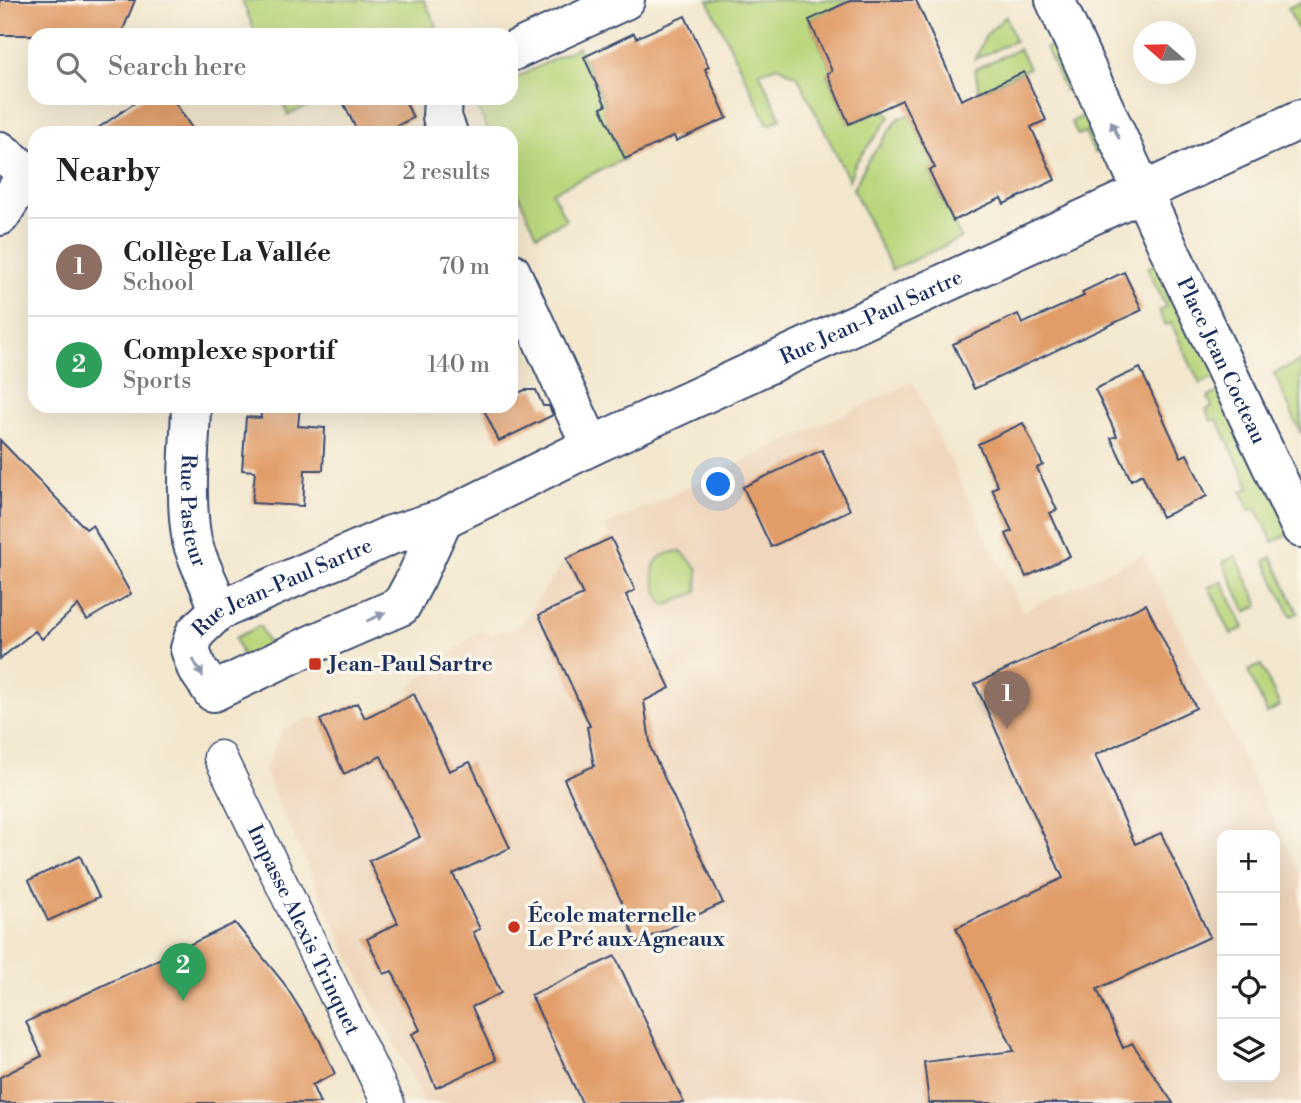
<!DOCTYPE html>
<meta charset="utf-8">
<style>
:root{--surface:#fff;--page:#f6f6f6;--text:#222;--muted:#767676;--line:#e0e0e0;--accent:#2563eb}
body{margin:0;font-family:"Libre Bodoni",serif;background:var(--page);color:var(--text)}
.controls{position:absolute;right:21px;bottom:21px;display:grid;overflow:hidden;border-radius:14px;box-shadow:0 7px 28px #0002}
.controls button{width:63px;height:63px;display:grid;place-items:center;padding:0;border:0;border-bottom:2px solid var(--line);background:var(--surface);color:var(--text);font:35px sans-serif}
.compass{position:absolute;left:1133px;top:21px;width:63px;height:63px;border-radius:50%;background:var(--surface);box-shadow:0 7px 28px #0002;rotate:290deg}
.you{position:absolute;left:719px;top:485px;width:24px;height:24px;margin:-18px;border:5px solid #fff;border-radius:50%;background:#1a73e8;box-shadow:0 0 0 10px #1a73e833}
.badge{display:grid;place-items:center;width:46px;height:46px;border-radius:50%;background:var(--accent);color:#fff;font-size:23px;font-weight:700}
.pin{position:absolute;translate:-50% -58px;filter:drop-shadow(0 2px 4px #0008)}
.pin::after{content:'';position:absolute;top:37px;width:24px;height:21px;background:inherit;clip-path:polygon(0 0,100% 0,50% 100%)}
.list{margin:0;padding:0;list-style:none}
h2{display:flex;justify-content:space-between;align-items:center;height:91px;margin:0;padding:0 28px;font-size:30px}
h2 small{font-size:23px;font-weight:400;color:var(--muted)}
.list li{display:grid;grid-template-columns:46px 1fr auto;gap:21px;align-items:center;box-sizing:border-box;height:98px;padding:0 28px;border-top:2px solid var(--line)}
.list b{display:block;font-size:26px;white-space:nowrap}
.list p{margin:0;font-size:23px;white-space:nowrap;color:var(--muted)}
.list em{font-size:23px;font-style:normal;color:var(--muted)}
.icon{flex:none;width:38px;height:38px;fill:none;stroke:currentColor;stroke-width:2;stroke-linecap:round;stroke-linejoin:round}
.map{position:relative;flex:none;width:1301px;height:1103px;overflow:hidden}
.search{position:absolute;background:var(--surface);box-shadow:0 7px 28px #0002;left:28px;top:28px;width:490px;height:77px;display:flex;align-items:center;gap:18px;box-sizing:border-box;padding:0 24px;border-radius:21px;color:var(--muted);font-size:26px}
.panel{position:absolute;background:var(--surface);box-shadow:0 7px 28px #0002;left:28px;top:126px;width:490px;height:287px;border-radius:21px}
.map>svg:first-child{display:block}
.built{fill:#efd6bc;fill-rule:evenodd}
.green{fill:#b9d67c;stroke:#6a826d;stroke-width:2}
.building{fill:#e19c67}
.lines{fill:none;stroke-linecap:round;stroke-linejoin:round}
.pedestrian-casing{stroke:#3b4b6f;stroke-width:35}
.minor-casing{stroke:#3b4b6f;stroke-width:42}
.pedestrian{stroke:#fff;stroke-width:32}
.minor{stroke:#fff;stroke-width:38}
.oneway{fill:#8d97ae}
.poi-dot{fill:#c8321e;stroke:#fbf7ec;stroke-width:2.5}
.labels{text-anchor:middle;stroke-width:7;stroke-linejoin:round;paint-order:stroke}
.street-label{font-size:21px;fill:#1b2f5e;stroke:#fbf7ec}
.poi-label{font-size:21px;font-weight:bold;fill:#1b2f5e;stroke:#fbf7ec;text-anchor:start}
</style>
<div class="map">
<svg width="1301" height="1103" viewBox="0 0 1301 1103">
<rect width="100%" height="100%" fill="#fbf7ec"/>
<filter id="ink" filterUnits="userSpaceOnUse"><feTurbulence type="fractalNoise" baseFrequency=".0143" numOctaves="2"/><feDisplacementMap in="SourceGraphic" scale="14" xChannelSelector="R" yChannelSelector="G"/><feConvolveMatrix kernelMatrix="1 2 1 2 8 2 1 2 1" color-interpolation-filters="sRGB"/></filter>
<filter id="wash" filterUnits="userSpaceOnUse"><feTurbulence type="fractalNoise" baseFrequency=".00686" numOctaves="4" result="noise"/><feDisplacementMap in="SourceGraphic" scale="28" xChannelSelector="R" yChannelSelector="G"/><feGaussianBlur stdDeviation="1.57" result="paint"/><feColorMatrix in="noise" values="0 0 0 0 0 0 0 0 0 0 0 0 0 0 0 0 0 1.4 0 .05"/><feComposite in="paint" operator="in"/></filter>
<g filter="url(#wash)">
<rect width="100%" height="100%" fill="#f3e7ce"/>
<path class="built" d="M913 382 1022 612 1142 555 1147 564 1301 875V1103H425L345 948 264 771 281 731 313 717 320 720 357 703 365 717 414 695 410 687 480 630 492 634 519 626 566 559 610 538 605 526ZM1222 835H1275V1077H1222Z"/>
<path class="green" d="M242 0H424L437 26 420 35H256Z
M708 0H852L809 20 832 71 827 74 849 124 877 111 882 106 890 117 856 162 849 180 798 77 778 66 759 72 781 119 768 125Z
M1301 2V38L1288 8Z
M1006 16 1015 41 975 59 986 35Z
M1062 41 1081 83 1065 91 1046 48Z
M578 47 606 106 602 109 625 159 552 192 566 220 537 235 511 179V133H489L478 108 495 100V98H511V80Z
M1019 49 1029 68 979 92 975 69Z
M281 98H325L288 115Z
M1093 111 1110 146 1095 153 1085 132 1078 135 1071 122Z
M910 115 935 168 929 171 961 238 892 270 853 189 867 162 899 118Z
M1192 247 1246 363 1237 367 1183 251Z
M1162 261 1217 376 1200 384 1171 323 1165 325 1159 311 1166 307 1147 268Z
M1301 361V434L1274 373Z
M1223 390 1292 533 1273 542 1256 508 1250 510 1242 492 1250 487 1217 419 1211 421 1206 410 1212 407 1208 397Z
M681 551 698 569 697 592 667 605 662 603C651 577 644 554 681 551Z
M1236 556 1259 605 1246 612 1223 562Z
M1272 557 1298 613 1291 616 1265 561Z
M1222 581 1244 628 1231 634 1209 587Z
M260 626 271 650 245 662 235 638Z
M1261 665 1280 706 1267 713 1248 671Z"/>
<g id="blocks">
<path class="building" d="M0 0H135L121 35H0Z
M852 0H916L961 100 1024 72 1046 120 1031 127 1055 180 1004 204 1001 198 953 221 929 170 935 168 902 100 849 124 827 73 832 71 809 20Z
M685 16 709 67 705 69 727 118 676 141 674 136 625 159 601 108 606 106 584 57 634 33 636 38Z
M142 98H172L195 133H91Z
M341 98H404L413 118 382 133H358Z
M1124 272 1142 310 974 389 953 344 1018 314 1022 324 1084 296 1082 292Z
M1140 368 1181 457 1187 454 1207 496 1162 517 1142 474 1131 480 1111 438 1117 436 1095 389Z
M525 390H536L543 406H549L553 415 499 441 482 406H511V396Z
M260 406H300L298 426 325 428 323 470H305L303 506 252 503 255 471 242 470 246 417 261 418Z
M1023 423 1043 465 1037 468 1057 510 1050 513 1070 556 1026 577 1006 534 1012 531 992 489 998 486 978 444Z
M0 440 86 529 92 525 131 594 87 620 78 605 42 639 35 631 0 659Z
M822 450 850 510 771 547 743 487Z
M611 538 635 590 626 595 670 688 644 701 651 749 723 903 637 943 622 908 624 907 564 779 594 766 587 727 590 726 539 615 583 595 566 559Z
M1146 604 1196 708 1095 755 1135 844 1161 833 1210 937 1097 989 1123 1048 1132 1043 1173 1103H929L924 1062 1014 1051 956 928 1063 878 975 684Z
M414 694 449 771 470 762 510 848 453 874 480 929 473 932 501 993 472 1007 496 1060 436 1088 412 1034 420 1030 392 971 384 974 367 939 398 923 369 861 420 837 381 756 344 774 320 720 357 703 365 718Z
M80 856 99 897 48 921 29 880Z
M235 923 283 982 319 1039 335 1074 312 1085 320 1103H0V1077L42 1056 26 1022Z
M615 956 684 1103H582L531 995Z"/>
</g>
</g>
<g filter="url(#ink)">
<use href="#blocks" fill-opacity="0" stroke="#3b4b6f" stroke-width="2"/>
<g class="lines">
<g class="pedestrian-casing">
<g id="pedestrian">
<path id="s1" d="M220 757 388 1103"/>
</g>
</g>
<g class="minor-casing">
<g id="minor">
<path id="s2" d="M1055 0 1167 245 1301 528"/>
<path d="M511 52 625 0"/>
<path d="M443 98 442 117 448 133"/>
<path d="M0 151 35 179"/>
<path d="M0 216 28 172"/>
<path d="M511 272 591 446"/>
<path id="s3" d="M191 406C190 450 184 497 192 541 198 565 213 587 218 611"/>
<path id="s4" d="M443 519 416 578 401 606 313 644 213 692 196 667 190 649 195 633 218 611 391 535 443 519 591 446 1301 119"/>
</g>
</g>
<use href="#pedestrian" class="pedestrian"/>
<use href="#minor" class="minor"/>
</g>
<defs><path id="oneway-solid" d="M-6-.8H1V-3.2L6.5 0L1 3.2V.8H-6Z" transform="scale(1.75)"/></defs>
<g class="oneway">
<use href="#oneway-solid" transform="translate(1115 130) rotate(-115)"/>
<use href="#oneway-solid" transform="translate(376 617) rotate(-24)"/>
<use href="#oneway-solid" transform="translate(198 668) rotate(61)"/>
</g>
</g>
<g class="poi-dot">
<rect x="308" y="657" width="14" height="14" rx="3.5"/>
<circle cx="514" cy="927" r="7"/>
</g>
<g class="labels">
<g class="street-label">
<text dy="7" stroke="none"><textPath href="#s4" startOffset="1118">Rue Jean-Paul Sartre</textPath></text>
<text dy="7" stroke="none"><textPath href="#s2" startOffset="397">Place Jean Cocteau</textPath></text>
<text dy="7" stroke="none"><textPath href="#s3" startOffset="105">Rue Pasteur</textPath></text>
<text dy="7" stroke="none"><textPath href="#s4" startOffset="469">Rue Jean-Paul Sartre</textPath></text>
<text dy="7" stroke="none"><textPath href="#s1" startOffset="192">Impasse Alexis Trinquet</textPath></text>
</g>
<g class="poi-label">
<text x="329" y="671">Jean-Paul Sartre</text>
<text x="528" y="922">École maternelle<tspan x="528" dy="24">Le Pré aux Agneaux</tspan></text>
</g>
</g>
</svg>
<div class="controls">
<button>+</button>
<button>−</button>
<button><svg class="icon" aria-label="locate" viewBox="0 0 24 24"><circle cx="12" cy="12" r="6"/><path d="M12 2v4M12 18v4M2 12h4M18 12h4"/></svg></button>
<button><svg class="icon" aria-label="layers" viewBox="0 0 24 24"><path d="M12 4l9 5-9 5-9-5zM3 14l9 5 9-5"/></svg></button>
</div>
<svg class="compass" viewBox="-18 -18 36 36"><path d="M0-13l5 13h-10z" fill="#e53935"/><path d="M0 13l5-13h-10z" fill="#767676"/></svg>
<div class="you"></div>
<div class="pin badge" style="left:1007px;top:729px;background:#8d6e63">1</div>
<div class="pin badge" style="left:183px;top:1001px;background:#2e9e5b">2</div>
<div class="search"><svg class="icon" aria-label="search" viewBox="0 0 24 24"><circle cx="10" cy="10" r="6"/><path d="M15 15l6 6"/></svg>Search here</div>
<section class="panel">
<h2>Nearby<small>2 results</small></h2>
<ul class="list">
<li><span class="badge" style="background:#8d6e63">1</span><div><b>Collège La Vallée</b><p>School</p></div><em>70 m</em></li>
<li><span class="badge" style="background:#2e9e5b">2</span><div><b>Complexe sportif</b><p>Sports</p></div><em>140 m</em></li>
</ul>
</section>
</div>
